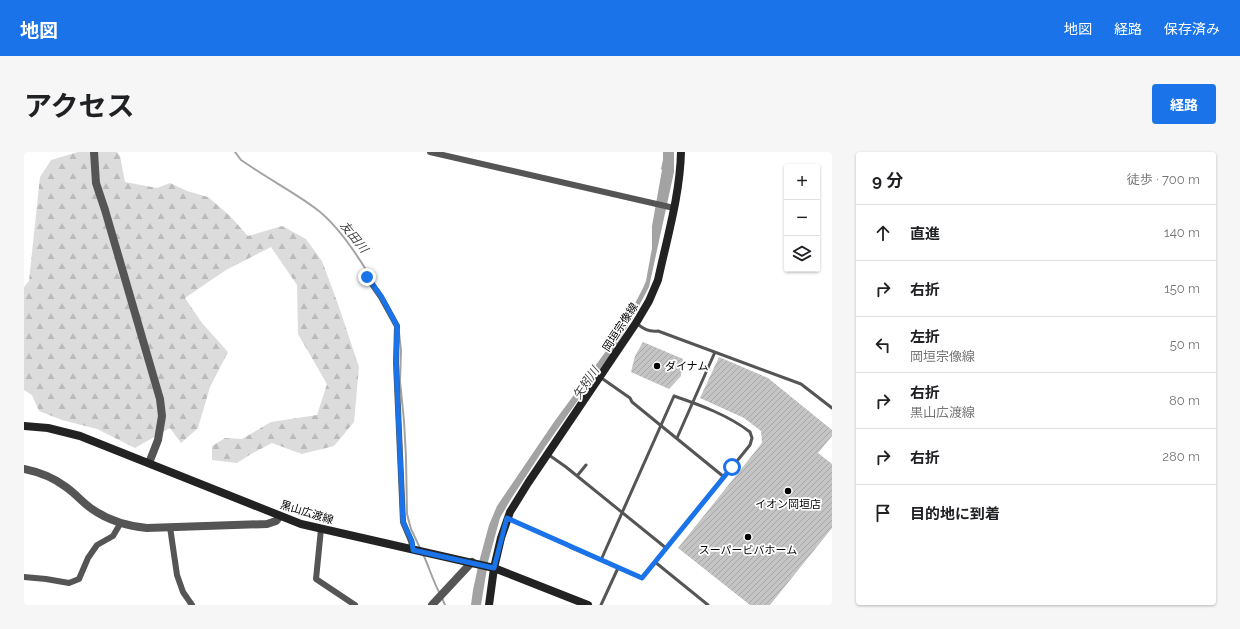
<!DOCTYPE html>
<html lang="ja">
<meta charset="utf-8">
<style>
:root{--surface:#fff;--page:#f6f6f6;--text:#202124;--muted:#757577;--line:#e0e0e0;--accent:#1a73e8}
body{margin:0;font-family:Raleway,"Noto Sans JP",sans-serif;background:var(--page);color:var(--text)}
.controls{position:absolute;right:12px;top:12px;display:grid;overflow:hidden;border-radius:4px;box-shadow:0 1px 3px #0004}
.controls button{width:36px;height:36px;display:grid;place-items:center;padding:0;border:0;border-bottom:1px solid var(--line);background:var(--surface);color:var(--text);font:20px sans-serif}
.stop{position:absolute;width:12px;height:12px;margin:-9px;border:3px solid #1a73e8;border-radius:50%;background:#fff}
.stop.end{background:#1a73e8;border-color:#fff;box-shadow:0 1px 4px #0008}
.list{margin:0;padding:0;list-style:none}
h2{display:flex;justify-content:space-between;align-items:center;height:52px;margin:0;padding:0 16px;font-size:17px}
h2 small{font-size:13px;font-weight:400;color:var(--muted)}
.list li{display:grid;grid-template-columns:26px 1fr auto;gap:12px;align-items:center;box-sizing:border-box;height:56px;padding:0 16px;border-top:1px solid var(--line)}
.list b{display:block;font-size:15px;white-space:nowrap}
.list p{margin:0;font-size:13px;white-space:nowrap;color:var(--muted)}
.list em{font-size:13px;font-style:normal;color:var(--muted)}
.icon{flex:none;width:22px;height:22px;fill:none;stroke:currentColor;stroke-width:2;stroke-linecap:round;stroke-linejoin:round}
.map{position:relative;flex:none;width:808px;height:453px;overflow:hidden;border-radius:4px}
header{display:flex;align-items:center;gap:24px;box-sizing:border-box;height:56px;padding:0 20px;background:var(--accent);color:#fff}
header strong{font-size:19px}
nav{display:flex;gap:22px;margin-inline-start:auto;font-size:14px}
.intro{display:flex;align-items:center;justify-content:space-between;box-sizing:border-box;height:96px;padding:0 24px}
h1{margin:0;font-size:28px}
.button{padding:10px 18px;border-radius:4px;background:var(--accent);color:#fff;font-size:14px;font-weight:700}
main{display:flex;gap:24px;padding:0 24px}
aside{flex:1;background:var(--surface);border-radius:4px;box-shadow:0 1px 3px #0004}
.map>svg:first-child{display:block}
.forest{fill:url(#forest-firs)}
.water{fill:#a3a3a3}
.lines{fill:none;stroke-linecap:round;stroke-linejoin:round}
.stream{stroke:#a3a3a3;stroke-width:2}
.building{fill:url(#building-hatch)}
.service{stroke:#555;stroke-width:3}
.minor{stroke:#555;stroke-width:6}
.tertiary{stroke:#555;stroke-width:8}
.secondary{stroke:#222;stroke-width:8}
.route{stroke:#1a73e8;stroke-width:5}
.poi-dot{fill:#000;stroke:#fff;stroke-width:1.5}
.labels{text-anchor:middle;stroke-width:3.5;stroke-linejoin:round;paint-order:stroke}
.street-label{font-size:11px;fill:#000;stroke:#fff}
.poi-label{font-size:11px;fill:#000;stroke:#fff}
.water-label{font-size:12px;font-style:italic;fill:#444;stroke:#fff}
</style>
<header>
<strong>地図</strong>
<nav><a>地図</a><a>経路</a><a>保存済み</a></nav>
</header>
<div class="intro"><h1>アクセス</h1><a class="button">経路</a></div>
<main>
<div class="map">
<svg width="808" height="453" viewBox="0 0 808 453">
<defs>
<pattern id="forest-firs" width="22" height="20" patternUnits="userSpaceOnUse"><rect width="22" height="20" fill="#dcdcdc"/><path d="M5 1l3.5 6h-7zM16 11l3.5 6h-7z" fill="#bbb"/></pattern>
<pattern id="building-hatch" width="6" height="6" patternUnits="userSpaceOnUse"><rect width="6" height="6" fill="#c4c4c4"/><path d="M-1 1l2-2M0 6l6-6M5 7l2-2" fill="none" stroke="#a7a7a7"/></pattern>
</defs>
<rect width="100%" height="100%" fill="#fff"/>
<path class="forest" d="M54 0H93L96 4 101 30 133 36 146 31 163 39 184 45 205 63 224 84 258 74 282 87 298 109 315 155 335 215 330 270 310 294 278 302 248 291 227 302 213 311 188 308V294L201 286 218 287 247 270 293 263 303 232 274 182 273 133 247 95 202 118 161 146 178 171 204 200 186 235 174 276 157 291 146 276 111 296 73 277 38 268 15 259 8 243 0 238V135L5 129 16 25 27 8Z"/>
<path class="water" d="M639 0H650V20L625 135 608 167 590 197 521 295 487 347 476 366 464 410 457 453H447L449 438 455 410 465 373 473 354 530 270 588 191 603 167 619 136 622 129 628 96V74L638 18 637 17 639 8Z"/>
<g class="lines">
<path class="stream" d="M211 0 217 8 226 14C248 29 271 41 291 56 313 72 334 104 347 126
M375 181 377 198 376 229 380 269 382 305 383 362 387 377 396 396
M399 402C405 415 409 429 416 442
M418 446 421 453"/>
</g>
<path class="building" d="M619 190 659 207 657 224 645 237 607 220 611 204Z
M695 205 744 226 808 278V284L794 301 808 312V376L746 453H726L654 396 738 291 737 279 720 266 676 246Z"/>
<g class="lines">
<path class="service" d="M612 171C620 177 624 180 634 179L777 232 808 256
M576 225 606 246 608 250 700 325
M653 286 691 200
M525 303 542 315 642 396
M553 324 562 313
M485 367 543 392 546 395 618 426 726 293 728 286 726 280C704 263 676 253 650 244L577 408
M631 410 684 453
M577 453 594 416"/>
<path class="minor" d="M406 0 650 56
M343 125 357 145 373 174 372 211 379 370 387 389 389 398
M146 375 153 423 159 440 168 453
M297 377 292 427 331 453
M0 425 22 427 45 431 55 427 64 406 73 393 89 384 96 372"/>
<path class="tertiary" d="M70 0 72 31 81 58 136 247 138 264 134 288 125 311
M0 317C15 320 30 326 42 335 52 342 59 351 68 357 85 369 103 374 123 376L243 372 252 369 256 364
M408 453 448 410"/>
<path class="secondary" d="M0 274 24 276 56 284 277 372 470 416 564 453
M465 453 470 416 477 386 486 360 504 331 612 171 625 149 634 128C643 86 656 43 657 0"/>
</g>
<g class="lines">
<path class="route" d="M343 125 357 144 373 174 372 211 379 370 388 389 389 398 470 416 480 377 483 366 618 426 708 315"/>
</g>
<g class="poi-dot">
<circle cx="633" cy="214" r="4"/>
<circle cx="764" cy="339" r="4"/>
<circle cx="724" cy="385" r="4"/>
</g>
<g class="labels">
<g class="street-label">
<text transform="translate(596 175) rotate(-57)" y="4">岡垣宗像線</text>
<text transform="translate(283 360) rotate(17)" y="4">黒山広渡線</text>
</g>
<g class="poi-label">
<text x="641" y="218" text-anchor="start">ダイナム</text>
<text x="764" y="356">イオン岡垣店</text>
<text x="724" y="402">スーパービバホーム</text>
</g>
<g class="water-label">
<text transform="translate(330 85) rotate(51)" y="4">友田川</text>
<text transform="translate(562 231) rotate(-56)" y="4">矢矧川</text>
</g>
</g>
</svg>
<div class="controls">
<button>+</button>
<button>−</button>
<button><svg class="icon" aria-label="layers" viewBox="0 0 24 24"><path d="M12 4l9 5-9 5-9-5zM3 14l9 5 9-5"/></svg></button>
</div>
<div class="stop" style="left:708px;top:315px"></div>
<div class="stop end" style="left:343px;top:125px"></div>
</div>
<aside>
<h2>9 分<small>徒歩 · 700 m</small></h2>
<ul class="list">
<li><svg class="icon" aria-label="ahead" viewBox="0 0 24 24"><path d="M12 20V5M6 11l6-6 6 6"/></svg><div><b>直進</b></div><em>140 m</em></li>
<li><svg class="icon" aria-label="right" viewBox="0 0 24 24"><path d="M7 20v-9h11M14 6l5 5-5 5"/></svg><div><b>右折</b></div><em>150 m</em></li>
<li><svg class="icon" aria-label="left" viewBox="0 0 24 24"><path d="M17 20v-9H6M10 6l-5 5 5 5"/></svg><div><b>左折</b><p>岡垣宗像線</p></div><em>50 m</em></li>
<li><svg class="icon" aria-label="right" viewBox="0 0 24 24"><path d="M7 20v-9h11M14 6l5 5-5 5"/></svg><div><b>右折</b><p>黒山広渡線</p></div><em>80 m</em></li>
<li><svg class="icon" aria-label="right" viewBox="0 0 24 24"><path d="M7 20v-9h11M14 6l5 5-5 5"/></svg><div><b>右折</b></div><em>280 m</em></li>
<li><svg class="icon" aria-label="arrive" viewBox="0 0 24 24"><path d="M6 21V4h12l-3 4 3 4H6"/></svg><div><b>目的地に到着</b></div></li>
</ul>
</aside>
</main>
